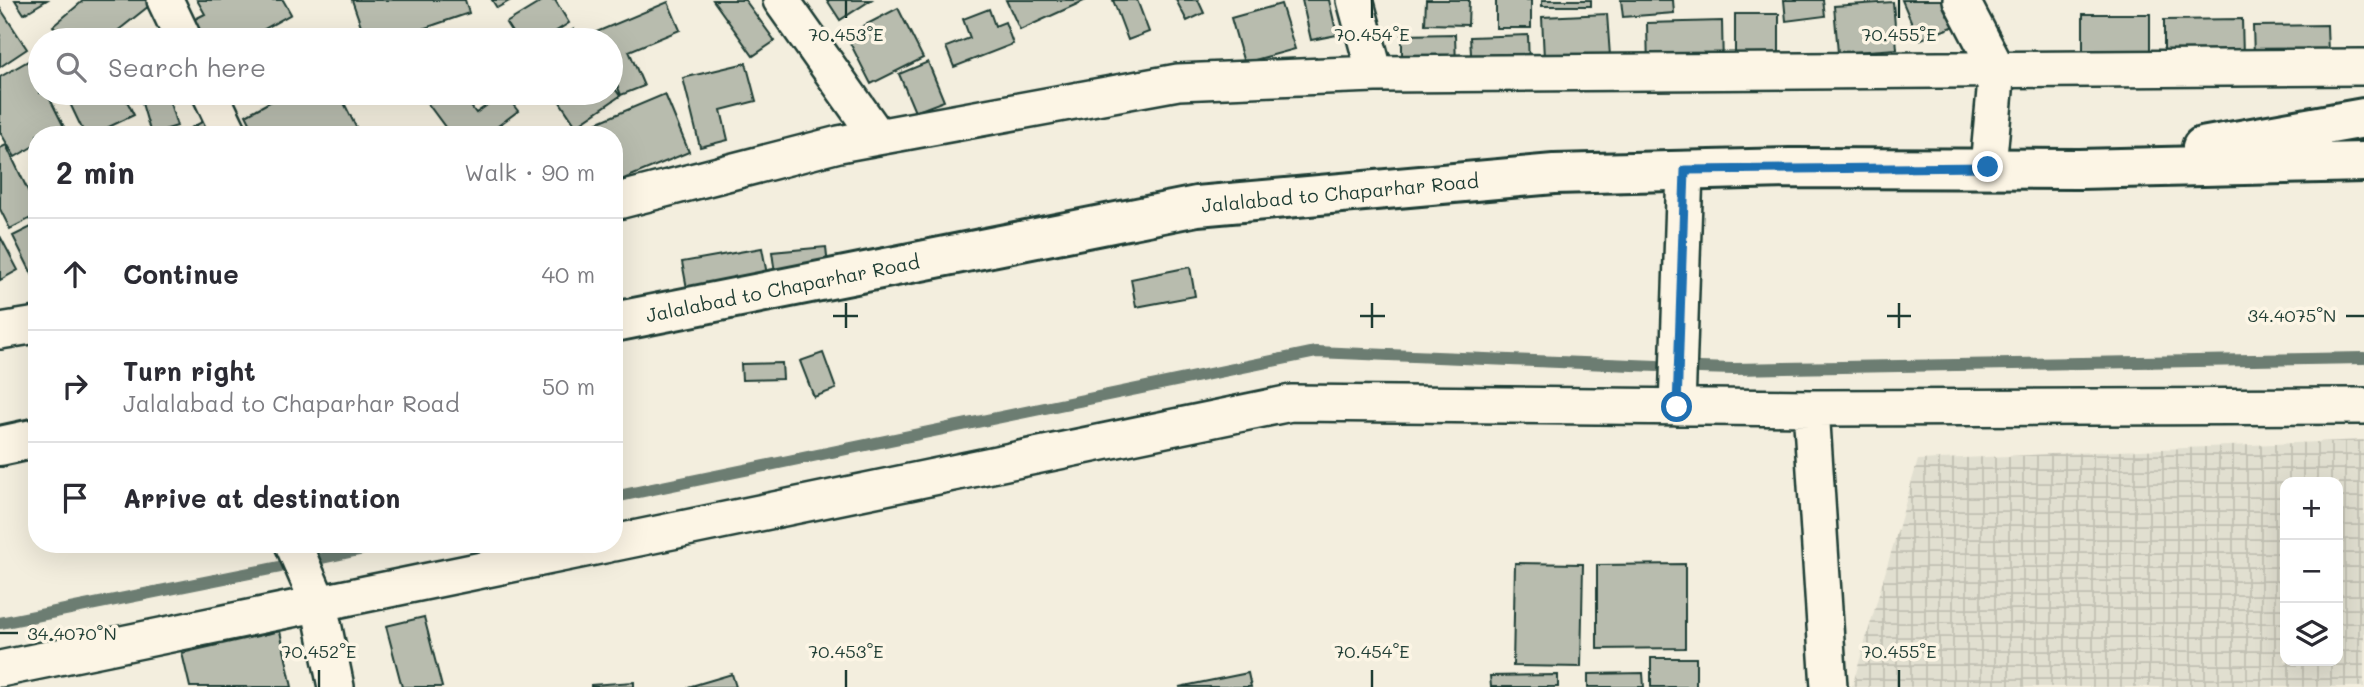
<!DOCTYPE html>
<meta charset="utf-8">
<style>
:root{--surface:#fff;--page:#f7f7f7;--text:#2b2b33;--muted:#7c7c81;--line:#e1e1e2}
body{margin:0;font-family:Mali,sans-serif;background:var(--page);color:var(--text)}
.controls{position:absolute;right:21px;bottom:21px;display:grid;overflow:hidden;border-radius:14px;box-shadow:0 7px 28px #0002}
.controls button{width:63px;height:63px;display:grid;place-items:center;padding:0;border:0;border-bottom:2px solid var(--line);background:var(--surface);color:var(--text);font:35px sans-serif}
.stop{position:absolute;width:21px;height:21px;margin:-16px;border:5px solid #1f6fb2;border-radius:50%;background:#fff}
.stop.end{background:#1f6fb2;border-color:#fff;box-shadow:0 2px 7px #0008}
.list{margin:0;padding:0;list-style:none}
h2{display:flex;justify-content:space-between;align-items:center;height:91px;margin:0;padding:0 28px;font-size:30px}
h2 small{font-size:23px;font-weight:400;color:var(--muted)}
.list li{display:grid;grid-template-columns:46px 1fr auto;gap:21px;align-items:center;box-sizing:border-box;height:112px;padding:0 28px;border-top:2px solid var(--line)}
.list b{display:block;font-size:26px;white-space:nowrap}
.list p{margin:0;font-size:23px;white-space:nowrap;color:var(--muted)}
.list em{font-size:23px;font-style:normal;color:var(--muted)}
.icon{flex:none;width:38px;height:38px;fill:none;stroke:currentColor;stroke-width:2;stroke-linecap:round;stroke-linejoin:round}
.map{position:relative;flex:none;width:2364px;height:687px;overflow:hidden}
.search{position:absolute;background:var(--surface);box-shadow:0 7px 28px #0002;left:28px;top:28px;width:595px;height:77px;display:flex;align-items:center;gap:18px;box-sizing:border-box;padding:0 24px;border-radius:38px;color:var(--muted);font-size:26px}
.panel{position:absolute;background:var(--surface);box-shadow:0 7px 28px #0002;left:28px;top:126px;width:595px;height:427px;border-radius:28px}
.map>svg:first-child{display:block}
.industrial{fill:url(#industrial-grid);fill-rule:evenodd}
.lines{fill:none;stroke-linecap:round;stroke-linejoin:round}
.stream{stroke:#6c7d72;stroke-width:12}
.building{fill:#b8bcae;stroke:#1f3d34;stroke-width:2}
.street-casing{stroke:#1f3d34;stroke-width:40}
.primary-casing{stroke:#1f3d34;stroke-width:44}
.street{stroke:#fcf5e5;stroke-width:35}
.primary{stroke:#fcf5e5;stroke-width:38}
.route{stroke:#1f6fb2;stroke-width:9}
.ticks{fill:none;stroke:#1f3d34;stroke-width:2.5}
.labels{text-anchor:middle;stroke-width:7;stroke-linejoin:round;paint-order:stroke}
.street-label{font-size:19px;fill:#1f3d34;stroke:#fcf5e5}
.ticks-label{font-size:18px;text-anchor:middle;fill:#1f3d34;stroke:#fcf5e5;stroke-width:7;stroke-linejoin:round;paint-order:stroke}
</style>
<div class="map">
<svg width="2364" height="687" viewBox="0 0 2364 687">
<defs>
<pattern id="industrial-grid" width="8" height="8" patternUnits="userSpaceOnUse" patternTransform="scale(1.75)"><rect width="8" height="8" fill="#e1dfd0"/><path d="M0 4h8M4 0v8" fill="none" stroke="#c1c0b3"/></pattern>
</defs>
<rect width="100%" height="100%" fill="#f3eede"/>
<filter id="ink" filterUnits="userSpaceOnUse"><feTurbulence type="fractalNoise" baseFrequency=".0143" numOctaves="2"/><feDisplacementMap in="SourceGraphic" scale="14" xChannelSelector="R" yChannelSelector="G"/><feConvolveMatrix kernelMatrix="1 2 1 2 8 2 1 2 1" color-interpolation-filters="sRGB"/></filter>
<g filter="url(#ink)">
<path class="industrial" d="M2364 440V687H1852L1918 460ZM2285 482H2338V661H2285Z"/>
<g class="lines">
<path class="stream" d="M1699 368 1734 369 2364 358
M614 497 1316 352 1657 366
M322 558 387 544
M0 623 280 567"/>
</g>
<path class="building" d="M15 0H47L24 14Z
M84 0H153L154 2 106 40H65L53 26Z
M197 0H283L291 14 245 40H202L191 21 205 14Z
M352 0H465L469 13 390 40H366Z
M492 0H511L497 8Z
M544 0H555L569 23 542 40H517L506 23Z
M713 0H745L775 41 753 56Z
M827 0H871L840 20Z
M1006 0H1086L1020 30Z
M1113 0H1137L1149 32 1128 40Z
M1176 0H1198L1204 13 1187 21Z
M1302 0H1329L1337 35 1311 40Z
M1426 0H1469L1468 25 1425 24Z
M1496 0H1531V28H1496Z
M1542 0H1591V6H1542Z
M1621 0H1673L1674 13 1623 17Z
M1784 0H1823L1825 16 1786 21Z
M1902 0H1944L1955 26 1919 40Z
M668 2 680 30 629 51 644 86 621 95 611 71V40H597L594 33Z
M1893 2 1897 49 1838 53 1834 6Z
M1281 4 1295 49 1244 63 1231 18Z
M0 8 27 49 0 67Z
M898 8 923 58 871 84 846 35Z
M989 9 995 26 1005 22 1013 44 954 67 946 47 970 38 963 19Z
M1607 14 1610 56 1544 58 1542 17Z
M1735 14H1779V60L1735 61Z
M2083 14H2150V50H2083Z
M2242 19 2243 56 2164 57V20Z
M1722 21 1723 68 1648 70 1647 23Z
M2327 25 2328 54 2254 56 2253 26Z
M322 27 329 40H297Z
M574 29 582 40H557Z
M424 32 428 40H408Z
M1455 34 1456 67 1402 68V35Z
M1528 35 1529 67 1472 70 1470 37Z
M30 60 40 80V93H47L64 127 51 135H37V144L15 157 0 132V77Z
M928 62 944 101 915 112 899 74Z
M746 63 756 101 721 110 728 140 700 147 683 78Z
M611 83 620 96 576 126 554 93H611Z
M65 93H123L134 115 92 135H85Z
M139 93H167L177 126 151 134Z
M274 93H357L358 96 344 103 360 135H256L246 115 277 98Z
M420 93H461L476 113 504 93 518 111 486 135H451Z
M665 94 689 152 614 183V135H579L577 131Z
M211 117 220 135H178Z
M6 145 34 203 37 201V215L10 229 0 209V148Z
M37 224V284L13 236Z
M0 236 18 270 0 280Z
M826 247 829 276 776 281 772 252Z
M762 248 769 285 689 299 682 262Z
M1190 267 1195 296 1136 307 1131 279Z
M823 353 836 389 814 397 800 361Z
M782 363 783 379 742 380 741 364Z
M1515 563 1583 564 1581 667 1513 666Z
M1685 564V648L1597 649V565Z
M424 617 442 687H402L386 626Z
M280 631 292 687H190L182 653Z
M1651 658H1696V687H1651Z
M1248 673 1251 687H1179Z
M1643 673 1644 687H1588V674Z
M732 674 736 687H688Z
M1558 675V687H1491L1490 676Z
M634 682V687H591V685Z"/>
<g class="lines">
<g class="street-casing">
<path id="street" d="M165 0 184 40
M781 0 878 137
M1355 0 1375 74
M1961 0 1997 69 1988 167
M210 93 230 135
M614 202 839 144 1178 82 1375 74 2364 67
M0 331 37 325
M1677 407 1685 170
M1811 408 1829 687
M614 543 1291 403 1811 408 2364 406
M293 544 319 604 336 687
M0 669 609 544"/>
</g>
<g class="primary-casing">
<g id="primary">
<path d="M2202 147 2364 118"/>
<path id="s1" d="M614 322 1197 206 1554 174 1790 168 2079 169 2364 162"/>
<path d="M0 446 37 438"/>
</g>
</g>
<use href="#street" class="street"/>
<use href="#primary" class="primary"/>
</g>
</g>
<g class="lines" filter="url(#ink)">
<path class="route" d="M1677 407 1685 170 1988 167"/>
</g>
<path class="ticks" d="M846 0V18M1372 0V18M1899 0V18M846 303V328M1372 303V328M1899 303V328M833 316H858M1360 316H1385M1887 316H1911M2346 316H2364M0 633H18M319 670V687M846 670V687M1372 670V687M1899 670V687"/>
<g class="labels">
<g class="street-label">
<text dy="7" stroke="none"><textPath href="#s1" startOffset="738">Jalalabad to Chaparhar Road</textPath></text>
<text dy="7" stroke="none"><textPath href="#s1" startOffset="172">Jalalabad to Chaparhar Road</textPath></text>
</g>
</g>
<g class="ticks-label">
<text x="846" y="41">70.453°E</text>
<text x="1372" y="41">70.454°E</text>
<text x="1899" y="41">70.455°E</text>
<text x="2292" y="322">34.4075°N</text>
<text x="72" y="640">34.4070°N</text>
<text x="319" y="658">70.452°E</text>
<text x="846" y="658">70.453°E</text>
<text x="1372" y="658">70.454°E</text>
<text x="1899" y="658">70.455°E</text>
</g>
</svg>
<div class="controls">
<button>+</button>
<button>−</button>
<button><svg class="icon" aria-label="layers" viewBox="0 0 24 24"><path d="M12 4l9 5-9 5-9-5zM3 14l9 5 9-5"/></svg></button>
</div>
<div class="stop" style="left:1677px;top:407px"></div>
<div class="stop end" style="left:1988px;top:167px"></div>
<div class="search"><svg class="icon" aria-label="search" viewBox="0 0 24 24"><circle cx="10" cy="10" r="6"/><path d="M15 15l6 6"/></svg>Search here</div>
<section class="panel">
<h2>2 min<small>Walk · 90 m</small></h2>
<ul class="list">
<li><svg class="icon" aria-label="ahead" viewBox="0 0 24 24"><path d="M12 20V5M6 11l6-6 6 6"/></svg><div><b>Continue</b></div><em>40 m</em></li>
<li><svg class="icon" aria-label="right" viewBox="0 0 24 24"><path d="M7 20v-9h11M14 6l5 5-5 5"/></svg><div><b>Turn right</b><p>Jalalabad to Chaparhar Road</p></div><em>50 m</em></li>
<li><svg class="icon" aria-label="arrive" viewBox="0 0 24 24"><path d="M6 21V4h12l-3 4 3 4H6"/></svg><div><b>Arrive at destination</b></div></li>
</ul>
</section>
</div>
